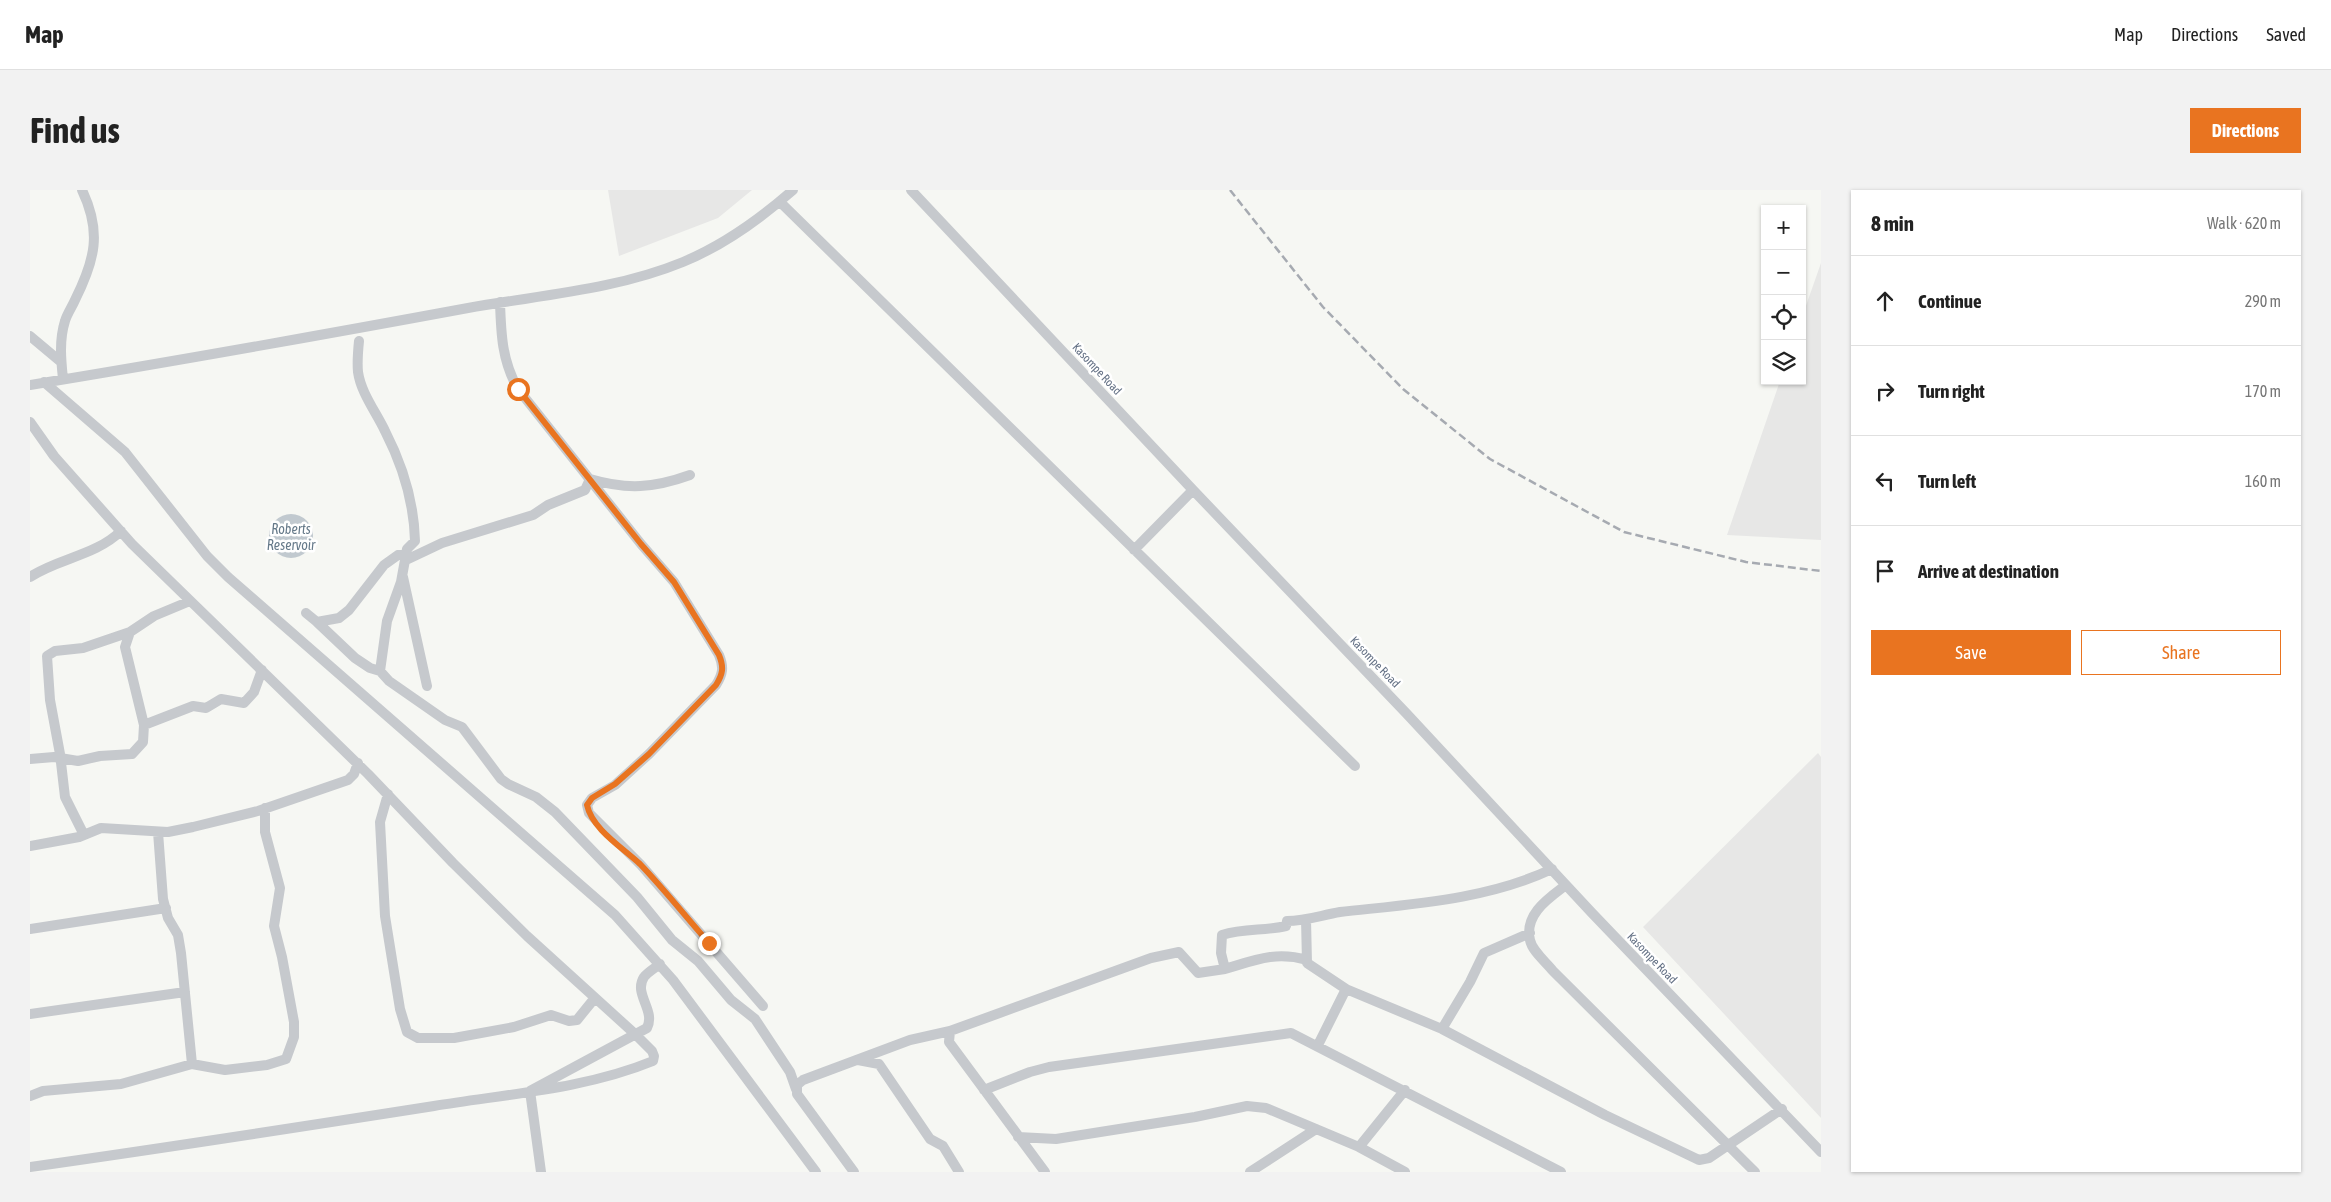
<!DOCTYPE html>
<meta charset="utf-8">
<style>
:root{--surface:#fff;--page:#f2f2f2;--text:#222;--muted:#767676;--line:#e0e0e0;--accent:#e97420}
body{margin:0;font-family:"Asap Condensed",sans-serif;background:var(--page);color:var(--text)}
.controls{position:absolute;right:15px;top:15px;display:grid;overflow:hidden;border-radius:0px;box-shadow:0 1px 4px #0004}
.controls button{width:45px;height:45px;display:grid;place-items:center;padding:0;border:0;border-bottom:1px solid var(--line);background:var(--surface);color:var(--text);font:25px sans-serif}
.stop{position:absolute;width:15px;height:15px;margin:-11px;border:4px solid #e97420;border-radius:50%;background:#fff}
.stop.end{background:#e97420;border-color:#fff;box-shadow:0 1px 5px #0008}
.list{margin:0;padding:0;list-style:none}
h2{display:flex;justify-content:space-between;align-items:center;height:65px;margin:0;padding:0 20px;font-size:21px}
h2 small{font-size:16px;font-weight:400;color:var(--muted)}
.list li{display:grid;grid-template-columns:32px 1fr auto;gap:15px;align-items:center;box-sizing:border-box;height:90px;padding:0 20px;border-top:1px solid var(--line)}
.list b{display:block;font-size:19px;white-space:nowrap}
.list em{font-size:16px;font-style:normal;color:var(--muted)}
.actions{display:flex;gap:10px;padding:15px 20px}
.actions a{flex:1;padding:11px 0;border:1px solid var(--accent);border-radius:0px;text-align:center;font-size:18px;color:var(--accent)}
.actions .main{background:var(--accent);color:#fff}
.icon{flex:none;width:28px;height:28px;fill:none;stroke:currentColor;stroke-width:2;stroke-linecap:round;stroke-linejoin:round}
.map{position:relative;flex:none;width:1791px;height:982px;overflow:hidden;border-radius:0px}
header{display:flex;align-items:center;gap:30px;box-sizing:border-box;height:70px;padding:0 25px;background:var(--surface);border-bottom:1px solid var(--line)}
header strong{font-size:24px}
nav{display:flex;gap:28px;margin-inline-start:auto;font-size:18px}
.intro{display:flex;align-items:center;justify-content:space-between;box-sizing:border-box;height:120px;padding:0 30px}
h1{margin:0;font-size:35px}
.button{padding:12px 22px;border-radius:0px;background:var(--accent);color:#fff;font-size:18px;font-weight:700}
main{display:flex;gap:30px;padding:0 30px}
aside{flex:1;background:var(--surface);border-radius:0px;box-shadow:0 1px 4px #0004}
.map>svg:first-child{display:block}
.built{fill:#e7e7e6}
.water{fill:#c1c9cf}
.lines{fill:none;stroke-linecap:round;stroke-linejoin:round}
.minor{stroke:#c6c9cd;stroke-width:10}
.rail{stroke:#a6aab1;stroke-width:2.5;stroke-dasharray:8 4;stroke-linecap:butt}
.route{stroke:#e97420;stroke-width:6}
.labels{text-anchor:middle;stroke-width:5;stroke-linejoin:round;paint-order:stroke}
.street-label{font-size:12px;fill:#647185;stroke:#fff}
.water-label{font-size:14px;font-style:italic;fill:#657989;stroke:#fff}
</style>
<header>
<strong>Map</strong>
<nav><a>Map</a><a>Directions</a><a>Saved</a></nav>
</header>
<div class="intro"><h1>Find us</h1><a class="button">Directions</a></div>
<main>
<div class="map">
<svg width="1791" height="982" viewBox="0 0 1791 982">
<rect width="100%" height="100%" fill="#f6f7f3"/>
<path class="built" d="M578 0H722L688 28 589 66Z
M1791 73V350L1697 345 1750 191H1772V127Z
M1788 563 1791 567V928L1613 737Z"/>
<path class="water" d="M239 346a22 22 0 1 1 44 0a22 22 0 1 1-44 0Z"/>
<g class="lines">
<path class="minor" d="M881 0 1163 300 1376 523 1562 723 1791 962
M750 12 1325 576
M470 112C471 144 472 171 488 199L611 354 644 392 689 465C694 477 693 484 686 495L619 564 585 595 562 608 557 615 559 623 611 675 733 816
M0 146 31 172
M329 151C328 161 327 172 328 182 331 203 346 222 355 241 373 276 384 311 385 351L377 359 371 392 357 431 350 481
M33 189C31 170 29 150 35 131 37 124 42 117 45 110 65 70 72 42 52 0
M14 192 95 262 177 366 198 387 585 725 643 790 786 982
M0 195C146 171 292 145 438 118 510 105 585 100 653 72 694 55 730 29 763 0
M0 232 24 266 102 354 338 584 423 673 497 746 605 844 622 861 624 866 623 871C555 899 477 904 404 916 270 937 135 958 0 977
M1104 360 1163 300
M376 370 412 353 503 325 518 315 555 300 560 289C597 300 624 298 660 285
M0 387C29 368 65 366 91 341
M373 387 397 496
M276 423 287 432 309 428 319 420 354 375 368 365 377 364
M287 432 325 468 340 478 350 481 359 491 415 530 432 537 471 589 478 594 506 607 525 622 607 707 642 750 668 771 701 810 725 829 760 882 766 899
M114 535 95 457 100 442 124 426 160 411
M0 569 24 567 48 571 70 566 102 564 113 552 114 535 163 516 176 518 191 509 214 513 224 502 232 480
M358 604 350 632 355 726 370 819 377 842 388 848H424L484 837 521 825 539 831 547 830 564 809
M128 642 133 709 138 728 148 745 151 763 162 874
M54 645 35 607 30 564 20 510 17 466 25 461 53 458 100 442
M0 656 49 647 71 638 138 642 163 637 228 621 318 590 324 584 328 573
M1536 695C1519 708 1494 724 1500 750 1502 761 1516 772 1523 781L1725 982
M1276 729 1277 773 1316 799
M0 739 136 718
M1195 779C1225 770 1246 761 1277 770
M0 824 155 802
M1412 839 1440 792 1454 763 1500 743
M1288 855 1316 799 1412 839 1575 925 1669 970 1679 968 1752 919
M828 870 849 874 900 949 913 956 929 982
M954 900 1000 882 1019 877 1261 843 1531 982
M0 906 13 901 91 894 162 874 195 880 237 875 256 869 264 847V832L252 767 244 736 250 698 235 642V618
M988 947 1026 949 1165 927 1217 916 1236 918 1329 957 1375 982
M1329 957 1375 900
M511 982 500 901 617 838C626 820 603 804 614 787 618 782 625 778 630 774
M824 982 767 904V895L773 890 880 850 920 841
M1015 982 919 852 920 841 1121 768 1149 762 1168 783 1195 779 1191 763 1192 745C1214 738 1234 741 1256 736L1257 731C1275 731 1292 725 1310 722 1381 714 1456 710 1522 679
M1220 982 1286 939"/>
<path class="rail" d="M1200 0 1293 117 1373 199 1460 269 1594 342 1716 372 1791 381"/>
</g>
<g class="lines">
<path class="route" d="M488 199 611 354 644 392 689 465C694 477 693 484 686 495L619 564 585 594 562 608 557 615C562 639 593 658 610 674 634 699 656 727 679 753"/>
</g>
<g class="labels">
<g class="street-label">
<text transform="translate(1067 179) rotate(47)" y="4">Kasompe Road</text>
<text transform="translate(1345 472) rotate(46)" y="4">Kasompe Road</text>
<text transform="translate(1622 768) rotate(46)" y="4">Kasompe Road</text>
</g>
<g class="water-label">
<text x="261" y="344">Roberts<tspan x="261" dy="16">Reservoir</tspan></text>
</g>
</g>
</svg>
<div class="controls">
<button>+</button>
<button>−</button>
<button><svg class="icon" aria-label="locate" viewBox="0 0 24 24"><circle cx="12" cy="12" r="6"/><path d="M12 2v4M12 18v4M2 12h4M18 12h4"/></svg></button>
<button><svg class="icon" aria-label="layers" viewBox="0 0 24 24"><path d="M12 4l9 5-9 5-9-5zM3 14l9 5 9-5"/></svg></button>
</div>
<div class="stop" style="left:488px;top:199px"></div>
<div class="stop end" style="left:679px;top:753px"></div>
</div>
<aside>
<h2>8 min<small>Walk · 620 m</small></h2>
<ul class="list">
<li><svg class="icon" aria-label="ahead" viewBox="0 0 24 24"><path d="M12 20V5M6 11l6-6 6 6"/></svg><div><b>Continue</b></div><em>290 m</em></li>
<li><svg class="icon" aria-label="right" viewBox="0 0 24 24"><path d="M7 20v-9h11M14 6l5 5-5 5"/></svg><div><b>Turn right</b></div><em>170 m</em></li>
<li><svg class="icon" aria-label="left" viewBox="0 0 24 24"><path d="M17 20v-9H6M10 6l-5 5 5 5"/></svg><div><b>Turn left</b></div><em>160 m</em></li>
<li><svg class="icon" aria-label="arrive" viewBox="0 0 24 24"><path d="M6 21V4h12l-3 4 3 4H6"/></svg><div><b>Arrive at destination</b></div></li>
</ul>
<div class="actions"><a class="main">Save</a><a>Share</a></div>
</aside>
</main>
